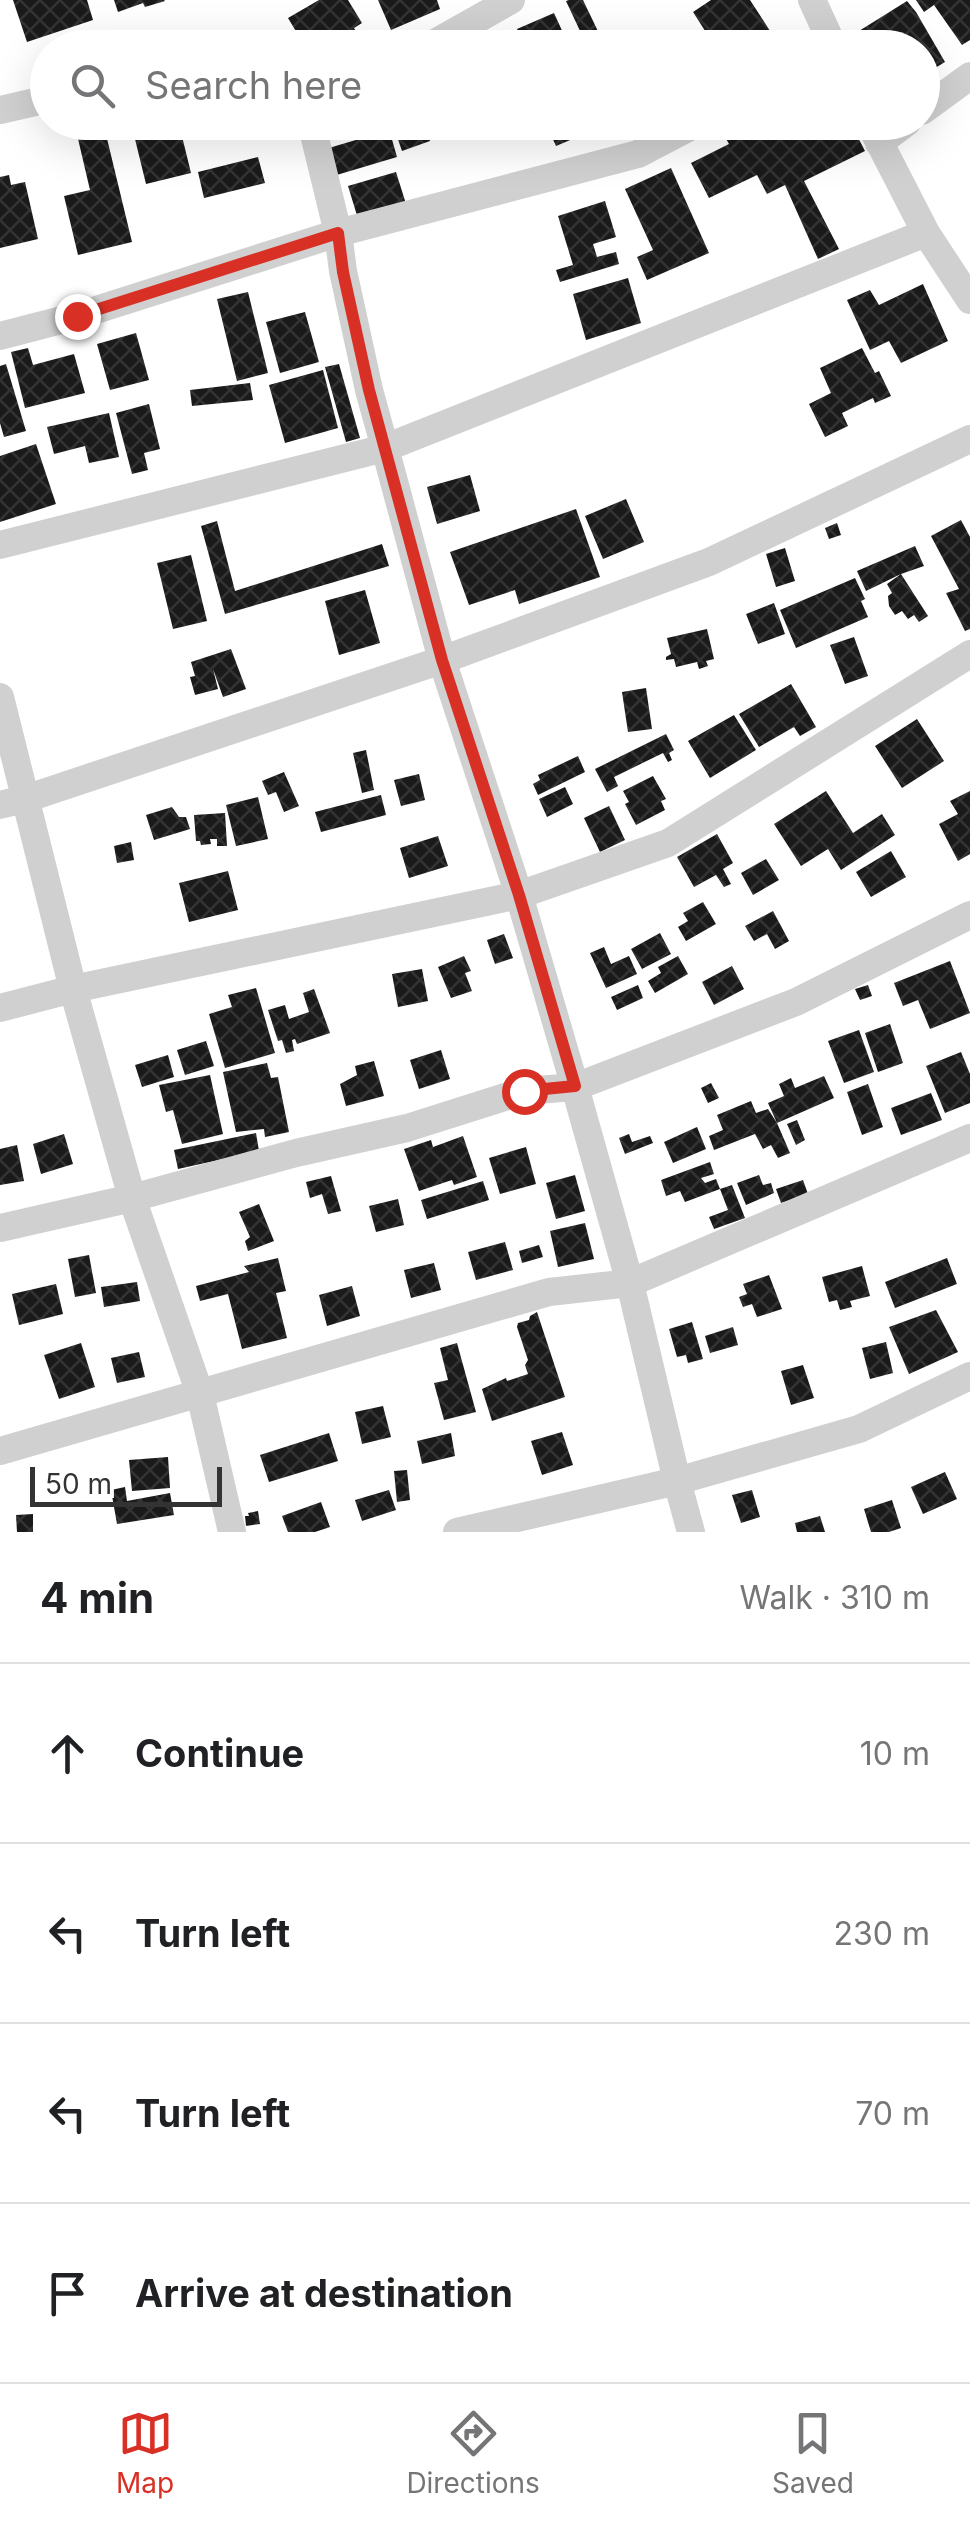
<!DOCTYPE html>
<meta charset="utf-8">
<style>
:root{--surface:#fff;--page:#f2f2f2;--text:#202124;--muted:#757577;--line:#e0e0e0;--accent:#d93025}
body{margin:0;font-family:Inter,sans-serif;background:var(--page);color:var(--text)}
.scale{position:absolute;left:30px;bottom:25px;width:192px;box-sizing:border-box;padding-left:10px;border:5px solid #333;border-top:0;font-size:28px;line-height:35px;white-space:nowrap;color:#333;-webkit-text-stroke:8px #fff;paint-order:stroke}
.stop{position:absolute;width:30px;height:30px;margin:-22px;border:8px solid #d93025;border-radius:50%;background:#fff}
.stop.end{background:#d93025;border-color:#fff;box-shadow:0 2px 10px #0008}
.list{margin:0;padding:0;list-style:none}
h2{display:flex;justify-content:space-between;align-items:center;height:130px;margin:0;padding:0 40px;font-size:42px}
h2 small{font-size:32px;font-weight:400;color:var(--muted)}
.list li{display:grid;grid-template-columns:65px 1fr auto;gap:30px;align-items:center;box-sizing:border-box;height:180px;padding:0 40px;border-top:2px solid var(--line)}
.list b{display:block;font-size:38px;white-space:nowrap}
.list em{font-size:32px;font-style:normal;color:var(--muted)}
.icon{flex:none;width:55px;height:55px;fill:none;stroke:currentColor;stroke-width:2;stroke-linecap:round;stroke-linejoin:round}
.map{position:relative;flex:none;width:970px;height:1532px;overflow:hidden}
.search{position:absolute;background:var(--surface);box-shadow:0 10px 40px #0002;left:30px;right:30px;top:30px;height:110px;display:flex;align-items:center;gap:25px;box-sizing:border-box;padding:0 35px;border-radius:55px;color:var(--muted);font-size:38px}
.sheet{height:850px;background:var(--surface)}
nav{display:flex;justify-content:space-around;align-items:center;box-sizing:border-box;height:140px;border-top:2px solid var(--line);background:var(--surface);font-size:28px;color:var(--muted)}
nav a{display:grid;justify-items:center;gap:5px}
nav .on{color:var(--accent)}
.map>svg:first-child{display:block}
.building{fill:url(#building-cross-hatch)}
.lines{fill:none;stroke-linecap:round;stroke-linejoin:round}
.minor{stroke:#d0d0d0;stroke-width:28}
.route{stroke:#d93025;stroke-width:12}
</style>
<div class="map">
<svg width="970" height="1532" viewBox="0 0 970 1532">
<defs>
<pattern id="building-cross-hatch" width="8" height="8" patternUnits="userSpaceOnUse" patternTransform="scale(2.5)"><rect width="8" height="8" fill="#1a1a1a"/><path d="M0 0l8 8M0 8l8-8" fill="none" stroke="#333"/></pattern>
</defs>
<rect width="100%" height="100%" fill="#fff"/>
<path class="building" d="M13 0H87L93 20 27 42Z
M114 0H164L165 1 145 7 143 3 118 12Z
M319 0H348L362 23 354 28 361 41 351 48H306L288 18Z
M378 0H437L440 9 391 30Z
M569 0H583L606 48H588L566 1Z
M711 0H750L774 37 757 48H716L693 12Z
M916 0H970V40L962 45 934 5 924 12Z
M907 1 916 12 945 62 922 76V48H870L859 31Z
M554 13 570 48H525L517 29Z
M88 122H103L132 242 78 255 64 196 90 190 75 126Z
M387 122 397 157 330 177 322 150 366 137 362 123Z
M392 122H424L430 141 402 151Z
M545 122H599L601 127 556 146Z
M737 122H749L754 132 772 122H850L865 151 804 181 839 249 818 259 785 185 767 194 757 175 709 198 691 163 729 144 721 130Z
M179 124 191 173 146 184 134 135Z
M258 157 265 183 204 198 198 172Z
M671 168 709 253 647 280 637 257 653 250 625 189Z
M396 172 407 207 359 222 348 186Z
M9 175 11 185 25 182 38 239 0 248V177Z
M605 201 616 237 593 244 597 257 616 252 619 264 560 282 556 270 573 265 558 216Z
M628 278 641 323 586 340 573 294Z
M923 284 948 341 901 363 889 341 870 350 847 300 870 290 879 305Z
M248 292 268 373 237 381 217 299Z
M305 312 319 362 280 373 266 322Z
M136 333 149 380 110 390 97 344Z
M28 348 33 365 74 354 85 393 25 408 11 352Z
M862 348 875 373 879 371 891 396 875 403 873 398 842 413 848 426 825 437 809 404 831 393 820 368Z
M6 364 26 431 4 437 0 423V366Z
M339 364 360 438 346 442 325 367Z
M323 370 338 428 285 443 269 385Z
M250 383 253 400 192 406 190 390Z
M149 404 160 449 144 453 148 470 132 474 116 413Z
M109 413 119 457 89 463 85 446 54 454 47 427Z
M36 444 56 504 0 522V456Z
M470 475 480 511 437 524 427 487Z
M626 499 644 542 603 559 585 516Z
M576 509 600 577 519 604 515 590 469 605 450 552Z
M961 520 970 537V629L965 631 946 593 959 589 931 536Z
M217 521 235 591 382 544 389 566 225 614 201 526Z
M837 523 841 535 829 539 825 528Z
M915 546 924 566 901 574 928 616 919 622 914 615 908 619 902 611 895 615 889 606 888 596 892 593 887 584 901 574 866 591 857 571Z
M785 548 795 581 776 587 766 554Z
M191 555 207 621 173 629 157 563Z
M855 578 865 599 861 601 868 617 796 648 780 610Z
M365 590 380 643 339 655 325 601Z
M774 603 785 634 758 644 746 614Z
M707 629 714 659 706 661 708 666 699 669 697 662 676 667 674 659 666 660V657L671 654 667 638Z
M854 637 868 676 845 684 830 645Z
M231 649 246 689 223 697 213 669 218 689 195 695 190 677 195 676 191 662Z
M791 684 816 727 800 736 794 727 759 747 739 714Z
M646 688 652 729 628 732 622 692Z
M734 715 756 750 710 778 688 741Z
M917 719 944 761 902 788 875 746Z
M666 734 674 750 669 753 672 760 668 762 663 753 614 777 618 786 607 792 595 769Z
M366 750 374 790 362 793 353 753Z
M578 756 585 772 538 795 533 784 540 780 538 775Z
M284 772 299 806 284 812 276 792 268 795 262 781Z
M419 774 425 800 401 806 394 780Z
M653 776 666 799 661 801 665 810 636 825 625 804 629 802 623 791Z
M565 787 573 804 547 817 539 799Z
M826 791 853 833 882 814 895 835 841 870 828 849 801 866 774 824Z
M970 791V854L958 861 939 824 958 814 950 801Z
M381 795 386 815 321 832 315 812Z
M258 797 268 839 236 846 226 805Z
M609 806 625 840 600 852 584 818Z
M172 807 179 817H186L190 829 154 840 146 815Z
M225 813 227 846H217V839H210L211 844 201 845 200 841H196L194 815Z
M717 834 733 863 723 869 731 884 724 887 716 875 694 887 677 857Z
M438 836 448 866 409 878 400 848Z
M131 842 134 860 117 863 114 846Z
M891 851 906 877 871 897 856 872Z
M766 859 779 880 753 895 741 873Z
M228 871 238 910 189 922 179 883Z
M703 902 716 924 686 941 678 927 688 921 683 913Z
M773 911 789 941 775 949 767 934 754 941 745 926Z
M660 933 671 954 642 969 631 949Z
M504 934 513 958 495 964 487 940Z
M604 947 611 964 629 956 637 974 606 988 590 953Z
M464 956 471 971 465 973 472 991 451 998 438 967Z
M678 956 688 974 655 993 648 981 661 973 658 967Z
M950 961 970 1013 930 1029 918 1000 903 1006 894 983Z
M732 966 744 989 714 1005 702 982Z
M422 969 428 1001 398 1007 392 974Z
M638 985 643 998 617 1010 611 997Z
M868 985 872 996 860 1000 855 989Z
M256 988 275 1053 225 1068 209 1014 232 1007 228 995Z
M314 989 330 1033 297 1044 295 1039 292 1040 294 1051 286 1053 282 1040 278 1041 268 1010 285 1005 289 1019 309 1012 303 993Z
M890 1024 903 1063 878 1072 865 1033Z
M859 1030 874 1072 844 1083 828 1041Z
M206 1041 214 1066 185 1075 177 1050Z
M441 1050 450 1079 419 1089 410 1060Z
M961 1052 970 1074V1103L945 1113 926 1066Z
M168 1055 174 1077 142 1087 135 1065Z
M374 1061 384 1096 346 1106 340 1084 357 1075 355 1066Z
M267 1063 271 1078 278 1077 289 1132 265 1137 264 1129 236 1132 223 1072Z
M210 1075 223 1134 182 1144 173 1110 166 1112 159 1085Z
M824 1076 834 1098 777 1123 790 1153 778 1158 771 1145 763 1149 755 1134 714 1150 709 1136 723 1130 717 1115 751 1101 756 1113 768 1109 777 1123 768 1103 784 1096 779 1084 791 1078 795 1088Z
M711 1083 719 1098 708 1103 701 1088Z
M868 1084 883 1127 862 1135 847 1092Z
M931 1093 942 1120 901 1135 891 1108Z
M797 1120 805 1140 796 1145 787 1124Z
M697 1127 706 1149 673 1163 664 1142Z
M256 1133 259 1151 178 1169 174 1150Z
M64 1134 73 1164 41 1174 33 1144Z
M629 1134 632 1142 650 1136 653 1143 625 1154 619 1138Z
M463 1136 477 1177 454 1185 452 1180 419 1191 404 1149 431 1140 433 1147Z
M17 1145 24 1181 0 1185V1149Z
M526 1147 536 1184 500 1194 489 1158Z
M710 1162 714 1174 701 1178 705 1183 716 1179 720 1189 685 1202 680 1191 666 1196 661 1180Z
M575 1175 585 1211 556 1219 546 1183Z
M759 1175 763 1185 771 1183 774 1193 746 1205 737 1183Z
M331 1176 341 1211 328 1214 322 1194 310 1198 306 1182Z
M803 1180 808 1194 781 1203 776 1189Z
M483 1181 489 1200 427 1219 421 1200Z
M732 1185 745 1218 714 1229 709 1217 728 1210 720 1189Z
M398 1199 404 1225 376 1232 369 1206Z
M259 1204 274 1241 248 1251 245 1241 250 1237 239 1212Z
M585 1223 594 1259 558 1267 550 1231Z
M505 1242 513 1270 476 1280 468 1252Z
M539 1245 543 1257 522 1263 519 1251Z
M89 1255 96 1293 75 1297 68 1259Z
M278 1258 286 1291 276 1293 287 1338 242 1349 228 1294 200 1301 196 1286 249 1272 244 1266Z
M947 1258 957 1284 895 1308 885 1282Z
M434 1263 441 1290 411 1298 404 1270Z
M862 1266 870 1296 850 1301 852 1307 840 1310 837 1300 829 1302 822 1277Z
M769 1275 782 1309 757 1317 752 1304 743 1307 739 1297 747 1294 743 1284Z
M137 1282 140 1301 104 1307 101 1287Z
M56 1284 63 1314 19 1325 12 1294Z
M352 1286 360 1316 327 1326 319 1295Z
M936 1310 958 1352 909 1374 889 1327Z
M537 1312 565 1397 492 1421 482 1389 506 1378 507 1381 528 1374 525 1365 528 1360 517 1327 518 1323 529 1320 530 1316Z
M692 1322 703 1359 688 1363 686 1355 677 1357 669 1329Z
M733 1327 738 1345 710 1353 705 1336Z
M886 1342 893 1373 870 1379 862 1348Z
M81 1343 95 1387 59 1399 44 1355Z
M457 1343 476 1412 444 1420 434 1383 448 1380 440 1348Z
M139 1352 145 1377 117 1383 111 1358Z
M803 1365 814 1398 791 1405 781 1371Z
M383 1406 391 1437 362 1444 355 1412Z
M562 1432 573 1465 542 1475 531 1441Z
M329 1433 338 1461 269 1482 260 1455Z
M451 1433 455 1456 422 1464 417 1441Z
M168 1457 170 1488 132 1491 129 1460Z
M407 1470 410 1500 397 1502 394 1471Z
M945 1472 957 1499 923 1514 911 1487Z
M125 1487 127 1501 170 1493 174 1515 117 1524 111 1490Z
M389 1490 396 1510 362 1521 355 1500Z
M752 1490 760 1517 741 1523 732 1495Z
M892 1500 901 1528 889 1532H871L864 1509Z
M321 1502 330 1527 315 1532H288L282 1516Z
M258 1511 260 1524 246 1526 245 1516H249L248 1513Z
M33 1514V1532H17L16 1515Z
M820 1516 825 1532H797L795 1523Z"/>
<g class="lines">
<path class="minor" d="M812 0 834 48
M426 48 511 0
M0 110 48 99
M922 111 970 76
M311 122 338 233 343 271 369 390 385 448 442 660 519 895 575 1087 630 1283 677 1481 691 1532
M869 122 926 233 970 300
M879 143 907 122
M0 336 77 316 338 233 638 154 699 122
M0 545 385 448 926 233
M0 697 73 989 132 1198 200 1394 232 1532
M0 805 25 799 442 660 709 562 970 439
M0 1008 73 989 519 895 668 843 970 654
M0 1228 132 1198 296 1153 407 1128 524 1091 575 1087 796 1002 970 915
M0 1451 549 1292 630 1283 970 1138
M457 1532 677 1481 859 1429 970 1376"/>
</g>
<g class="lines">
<path class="route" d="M77 316 338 233 343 272 369 390 442 660 519 895 575 1086 524 1091"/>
</g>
</svg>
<div class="scale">50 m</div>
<div class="stop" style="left:524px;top:1091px"></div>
<div class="stop end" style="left:77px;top:316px"></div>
<div class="search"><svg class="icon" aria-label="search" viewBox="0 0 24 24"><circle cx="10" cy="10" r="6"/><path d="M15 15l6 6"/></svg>Search here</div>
</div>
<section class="sheet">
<h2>4 min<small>Walk · 310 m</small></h2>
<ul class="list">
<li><svg class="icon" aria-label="ahead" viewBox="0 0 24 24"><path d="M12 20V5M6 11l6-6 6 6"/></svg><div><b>Continue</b></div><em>10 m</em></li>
<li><svg class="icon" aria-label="left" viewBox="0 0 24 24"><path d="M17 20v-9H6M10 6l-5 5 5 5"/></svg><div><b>Turn left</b></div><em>230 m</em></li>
<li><svg class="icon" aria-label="left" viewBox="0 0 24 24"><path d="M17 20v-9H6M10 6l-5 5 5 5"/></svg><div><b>Turn left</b></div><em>70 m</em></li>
<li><svg class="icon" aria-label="arrive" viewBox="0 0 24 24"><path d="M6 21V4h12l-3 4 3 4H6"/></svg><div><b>Arrive at destination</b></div></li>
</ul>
</section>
<nav>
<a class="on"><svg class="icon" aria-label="map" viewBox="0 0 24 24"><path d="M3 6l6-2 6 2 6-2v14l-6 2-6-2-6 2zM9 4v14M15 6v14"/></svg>Map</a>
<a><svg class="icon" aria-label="directions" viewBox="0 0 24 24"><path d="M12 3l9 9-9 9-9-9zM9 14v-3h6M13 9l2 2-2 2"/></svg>Directions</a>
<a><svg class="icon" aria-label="saved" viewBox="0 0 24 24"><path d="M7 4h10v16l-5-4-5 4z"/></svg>Saved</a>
</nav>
